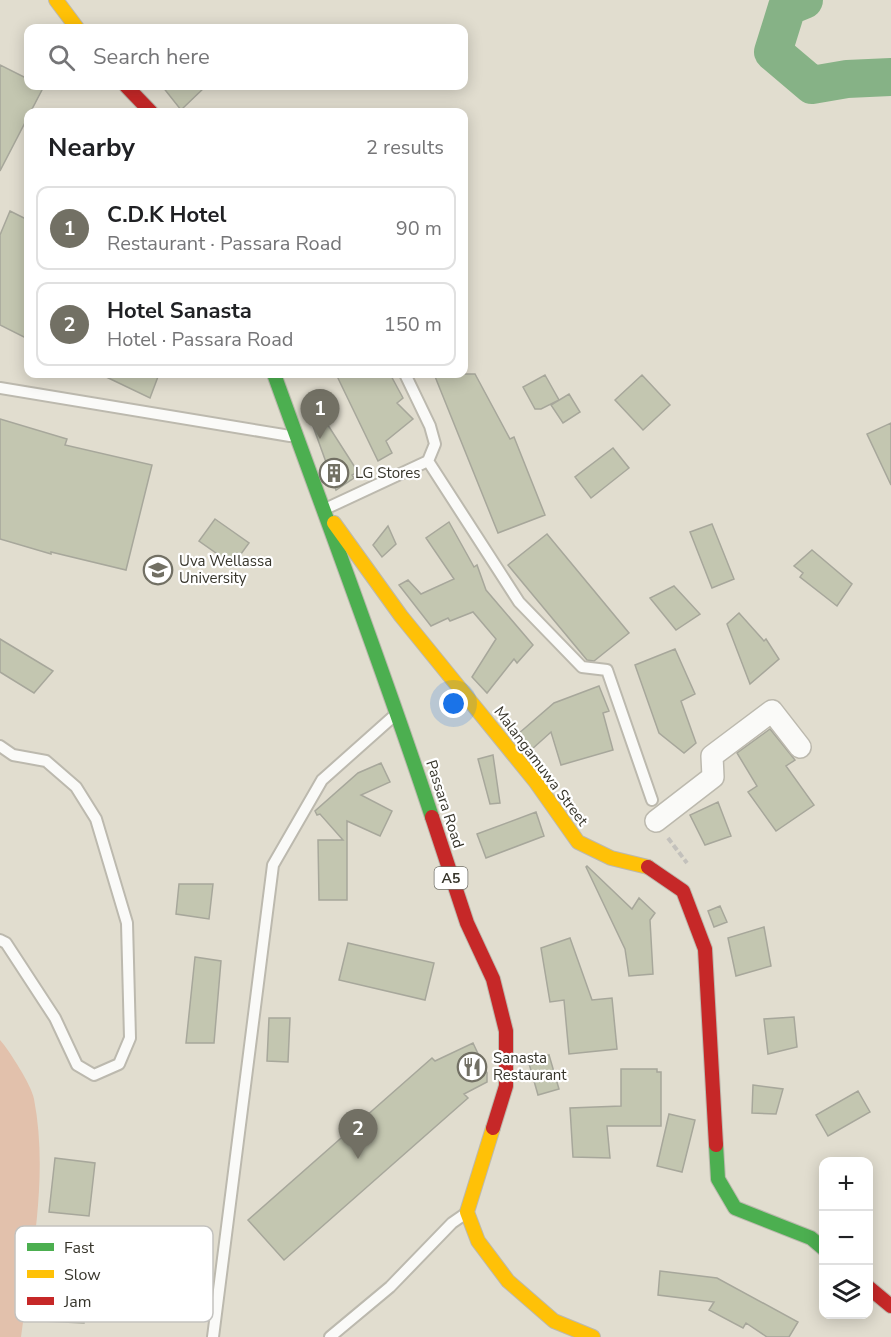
<!DOCTYPE html>
<meta charset="utf-8">
<style>
:root{--surface:#fff;--page:#f2f2f2;--text:#202124;--muted:#757577;--line:#e0e0e0;--accent:#727064}
body{margin:0;font-family:"Nunito Sans",sans-serif;background:var(--page);color:var(--text)}
.controls{position:absolute;right:18px;bottom:18px;display:grid;overflow:hidden;border-radius:12px;box-shadow:0 3px 15px #0003}
.controls button{width:54px;height:54px;display:grid;place-items:center;padding:0;border:0;border-bottom:2px solid var(--line);background:var(--surface);color:var(--text);font:30px sans-serif}
.you{position:absolute;left:454px;top:704px;width:21px;height:21px;margin:-15px;border:4px solid #fff;border-radius:50%;background:#1a73e8;box-shadow:0 0 0 9px #1a73e833}
.badge{display:grid;place-items:center;width:39px;height:39px;border-radius:50%;background:var(--accent);color:#fff;font-size:20px;font-weight:700}
.pin{position:absolute;translate:-50% -50px;filter:drop-shadow(0 2px 3px #0008)}
.pin::after{content:'';position:absolute;top:32px;width:21px;height:18px;background:inherit;clip-path:polygon(0 0,100% 0,50% 100%)}
.list{margin:0;padding:0;list-style:none}
h2{display:flex;justify-content:space-between;align-items:center;height:78px;margin:0;padding:0 24px;font-size:26px}
h2 small{font-size:20px;font-weight:400;color:var(--muted)}
.list li{display:grid;grid-template-columns:39px 1fr auto;gap:18px;align-items:center;box-sizing:border-box;height:84px;margin:0 12px 12px;padding:0 12px;border:2px solid var(--line);border-radius:12px}
.list b{display:block;font-size:22px;white-space:nowrap}
.list p{margin:0;font-size:20px;white-space:nowrap;color:var(--muted)}
.list em{font-size:20px;font-style:normal;color:var(--muted)}
.icon{flex:none;width:33px;height:33px;fill:none;stroke:currentColor;stroke-width:2;stroke-linecap:round;stroke-linejoin:round}
.map{position:relative;flex:none;width:891px;height:1337px;overflow:hidden}
.search{position:absolute;background:var(--surface);box-shadow:0 3px 15px #0003;left:24px;top:24px;width:444px;height:66px;display:flex;align-items:center;gap:15px;box-sizing:border-box;padding:0 21px;border-radius:12px;color:var(--muted);font-size:22px}
.panel{position:absolute;background:var(--surface);box-shadow:0 3px 15px #0003;left:24px;top:108px;width:444px;height:270px;border-radius:12px}
.map>svg:first-child{display:block}
.green{fill:#e2c1ac}
.lines{fill:none;stroke-linecap:round;stroke-linejoin:round}
.river{stroke:#86b286;stroke-width:38}
.building{fill:#c3c6b0;stroke:#a7a79b;stroke-width:1.5}
.lane-casing{stroke:#bcb9ae;stroke-width:14}
.street-casing{stroke:#bcb9ae;stroke-width:24}
.fast-casing{stroke:#bcb9ae;stroke-width:16}
.slow-casing{stroke:#bcb9ae;stroke-width:16}
.jam-casing{stroke:#bcb9ae;stroke-width:16}
.path{stroke:#c3c1bc;stroke-width:4;stroke-dasharray:6 3;stroke-linecap:butt}
.lane{stroke:#fafaf8;stroke-width:10}
.street{stroke:#fafaf8;stroke-width:21}
.fast{stroke:#4caf50;stroke-width:14}
.slow{stroke:#ffc107;stroke-width:14}
.jam{stroke:#c62828;stroke-width:14}
.labels{text-anchor:middle;stroke-width:4.5;stroke-linejoin:round;paint-order:stroke}
.shield{fill:#fff;stroke:#73726b;stroke-width:1.5}
.shield-label{font-size:14px;font-weight:bold;fill:#37352b}
.poi-label{font-size:15px;fill:#37352b;stroke:#fff;text-anchor:start}
.street-label{font-size:15px;fill:#37352b;stroke:#fff}
.key{fill:#fff;stroke:#c3c2bf;stroke-width:1.5}
.key-label{font-size:16px;fill:#37352b}
</style>
<div class="map">
<svg width="891" height="1337" viewBox="0 0 891 1337">
<rect width="100%" height="100%" fill="#e1ddcf"/>
<path class="green" d="M0 1040C9 1050 32 1086 34 1099 49 1177 31 1260 21 1337H0Z"/>
<g class="lines">
<path class="river" d="M804 0 787 7 773 52 812 85 847 79 891 77"/>
</g>
<path class="building" d="M0 65 28 79V86H44L0 171Z
M162 86H206L181 110Z
M10 211 28 220V339L0 325V235Z
M100 374H159L150 398Z
M336 374H390L403 398 397 403 413 419 386 441 392 453 378 461Z
M434 374H475L510 439 514 437 545 515 498 533Z
M545 375 559 400 541 409H535L523 387Z
M642 375 670 405 643 430 615 400Z
M569 394 580 412 563 423 551 405Z
M0 419 67 439 65 445 152 465 126 570 51 552V554L0 539Z
M324 419 358 472 352 475 354 478 336 490 313 426Z
M891 423V485L867 434Z
M613 448 629 468 591 498 575 477Z
M215 519 249 543 233 565 199 541Z
M449 522 474 567 477 565 486 590 533 645 517 663 514 659 487 693 472 677 496 639 473 612 450 621 448 618 431 626 399 585 408 580 421 594 454 579 426 538Z
M712 524 734 579 712 588 690 532Z
M388 526 396 544 382 557 373 545Z
M547 534 629 633 594 661 587 660 508 565Z
M812 550 852 584 837 606 800 577 803 573 794 566Z
M674 586 700 614 676 630 650 598Z
M739 613 764 641 766 639 779 659 750 684 727 624Z
M0 639 53 671 34 693 0 672Z
M675 649 695 694 681 701 696 743 684 753 659 733 635 665Z
M599 686 609 711 603 713 613 750 561 765 551 732 531 750 518 734 554 703Z
M770 729 795 760 786 766 814 805 776 831 748 792 757 786 737 753Z
M493 755 500 803 490 804 478 759Z
M381 763 390 782 361 795 392 811 380 836 347 821V900H319L318 840H343L320 814 317 815 315 811 358 773Z
M718 802 731 836 705 845 690 815Z
M536 812 544 836 486 858 477 834Z
M587 866 632 909 639 898 655 913 650 920 653 974 629 976 625 949 586 867Z
M179 884H213L209 919 176 914Z
M720 906 727 922 714 927 708 911Z
M764 927 771 966 736 976 728 938Z
M570 938 592 1000 612 998 617 1049 569 1054 564 1000 550 1002 541 948Z
M348 943 434 963 425 1000 339 980Z
M195 957 221 961 214 1043H186Z
M794 1017 797 1047 768 1054 764 1019Z
M269 1018H290L288 1062 267 1061Z
M473 1043 487 1073V1082L464 1094 468 1098 284 1260 248 1220 432 1058 435 1061Z
M549 1055 559 1089 538 1095 528 1060Z
M621 1069H657V1072H661V1126H607L610 1158 573 1157 570 1108 621 1106Z
M753 1085 783 1089 776 1114 752 1113Z
M858 1091 870 1112 828 1136 816 1115Z
M669 1114 695 1120 682 1172 657 1166Z
M55 1158 95 1163 89 1216 49 1212Z
M46 1244 88 1247 84 1323 42 1321Z
M660 1271 717 1278 798 1322 789 1337H767L746 1323 743 1328 709 1310 714 1302 658 1295Z"/>
<g class="lines">
<g class="lane-casing">
<path id="lane" d="M405 374 430 426 435 444 428 461 519 602 582 667 607 670 652 800
M0 388 290 436
M325 509 428 461
M0 746 13 755 46 761 76 787 96 819 127 923 130 1038 119 1064 94 1075 77 1065 55 1018 6 943 0 940
M213 1337 273 865 322 780 395 715
M330 1337 390 1287 452 1223 465 1214"/>
</g>
<g class="street-casing">
<path id="street" d="M656 821 713 777 712 756 772 711 800 747"/>
</g>
<g class="fast-casing">
<path id="fast" d="M274 374C327 521 383 668 432 817
M716 1145 718 1179 735 1208 811 1238 824 1249"/>
</g>
<g class="slow-casing">
<path id="slow" d="M56 0 77 28
M334 523 401 616 535 781 578 842 611 858 648 867
M493 1128 467 1212 478 1241 508 1281 554 1321 593 1337"/>
</g>
<g class="jam-casing">
<path id="jam" d="M126 86 151 112
M432 817 467 923 493 979 506 1031V1086L493 1128
M648 867 683 891 705 949 716 1145
M868 1287 891 1306"/>
</g>
<path class="path" d="M668 838 687 863"/>
<use href="#lane" class="lane"/>
<use href="#street" class="street"/>
<use href="#fast" class="fast"/>
<use href="#slow" class="slow"/>
<use href="#jam" class="jam"/>
</g>
<defs>
<g id="building-ring" transform="scale(1.5)"><circle r="9.5" fill="#fff" stroke="#727064" stroke-width="1.5"/><path d="M-4-6H4V6H1V3H-1V6H-4ZM-2.5-4.3h1.7v1.8h-1.7ZM.8-4.3h1.7v1.8H.8ZM-2.5-1h1.7V.8h-1.7ZM.8-1h1.7V.8H.8Z" fill="#727064"/></g>
<g id="university-ring" transform="scale(1.5)"><circle r="9.5" fill="#fff" stroke="#727064" stroke-width="1.5"/><path d="M0-5L7-2L0 1L-7-2ZM-4 1L0 2.5L4 1V4Q0 6-4 4Z" fill="#727064"/></g>
<g id="restaurant-ring" transform="scale(1.5)"><circle r="9.5" fill="#fff" stroke="#727064" stroke-width="1.5"/><path d="M-5-6h1v4h1v-4h1v4h1v-4h1v5L-1.5 .5V6h-2V.5L-5-1ZM5-6V6H3V1.5H1.5Q1.5-4 5-6Z" fill="#727064"/></g>
</defs>
<g fill-rule="evenodd">
<use href="#building-ring" x="334" y="473"/>
<use href="#university-ring" x="158" y="570"/>
<use href="#restaurant-ring" x="472" y="1067"/>
</g>
<g class="labels">
<rect class="shield" x="434.5" y="867" width="33" height="22" rx="4.5"/>
<g class="shield-label">
<text x="451" y="883">A5</text>
</g>
<g class="poi-label">
<text x="355" y="478">LG Stores</text>
<text x="179" y="566">Uva Wellassa<tspan x="179" dy="17">University</tspan></text>
<text x="493" y="1063">Sanasta<tspan x="493" dy="17">Restaurant</tspan></text>
</g>
<g class="street-label">
<text transform="translate(541 766) rotate(53)" y="5">Malangamuwa Street</text>
<text transform="translate(445 804) rotate(72)" y="5">Passara Road</text>
</g>
</g>
<rect x="15" y="1226" width="198" height="96" rx="9" class="key"/>
<rect x="27" y="1243" width="27" height="8" fill="#4caf50"/>
<rect x="27" y="1270" width="27" height="8" fill="#ffc107"/>
<rect x="27" y="1297" width="27" height="8" fill="#c62828"/>
<g class="key-label">
<text x="64" y="1253">Fast</text>
<text x="64" y="1280">Slow</text>
<text x="64" y="1307">Jam</text>
</g>
</svg>
<div class="controls">
<button>+</button>
<button>−</button>
<button><svg class="icon" aria-label="layers" viewBox="0 0 24 24"><path d="M12 4l9 5-9 5-9-5zM3 14l9 5 9-5"/></svg></button>
</div>
<div class="you"></div>
<div class="pin badge" style="left:320px;top:439px">1</div>
<div class="pin badge" style="left:358px;top:1159px">2</div>
<div class="search"><svg class="icon" aria-label="search" viewBox="0 0 24 24"><circle cx="10" cy="10" r="6"/><path d="M15 15l6 6"/></svg>Search here</div>
<section class="panel">
<h2>Nearby<small>2 results</small></h2>
<ul class="list">
<li><span class="badge">1</span><div><b>C.D.K Hotel</b><p>Restaurant · Passara Road</p></div><em>90 m</em></li>
<li><span class="badge">2</span><div><b>Hotel Sanasta</b><p>Hotel · Passara Road</p></div><em>150 m</em></li>
</ul>
</section>
</div>
